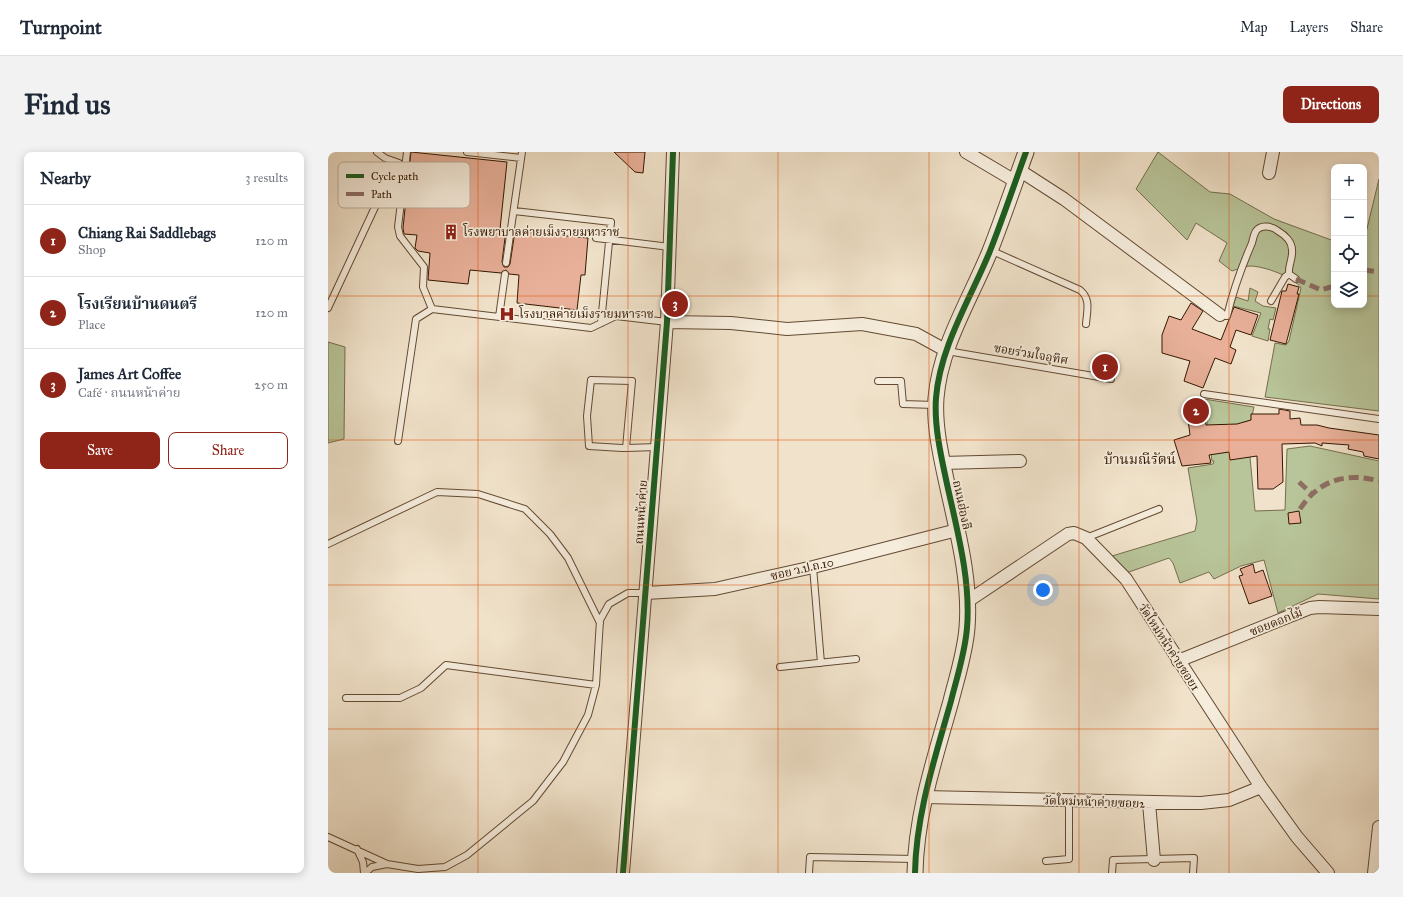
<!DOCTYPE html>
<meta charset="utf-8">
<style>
:root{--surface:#fff;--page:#f2f2f3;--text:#1f2937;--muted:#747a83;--line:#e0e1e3;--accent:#8f2418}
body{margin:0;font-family:"IM FELL Great Primer","Noto Serif Thai",serif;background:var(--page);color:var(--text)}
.controls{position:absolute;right:12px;top:12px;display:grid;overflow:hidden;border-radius:8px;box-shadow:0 2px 10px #0003}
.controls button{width:36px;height:36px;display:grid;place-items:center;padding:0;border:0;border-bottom:1px solid var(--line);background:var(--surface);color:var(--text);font:20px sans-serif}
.you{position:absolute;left:715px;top:438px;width:14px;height:14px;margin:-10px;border:3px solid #fff;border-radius:50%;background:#1a73e8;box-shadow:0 0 0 6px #1a73e833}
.badge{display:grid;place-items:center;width:26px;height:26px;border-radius:50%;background:var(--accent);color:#fff;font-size:13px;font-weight:700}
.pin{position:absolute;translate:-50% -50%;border:2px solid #fff;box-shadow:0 1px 4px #0006}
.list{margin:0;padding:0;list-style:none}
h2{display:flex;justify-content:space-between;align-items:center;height:52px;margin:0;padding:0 16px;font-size:17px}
h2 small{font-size:13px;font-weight:400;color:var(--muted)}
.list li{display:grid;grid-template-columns:26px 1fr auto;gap:12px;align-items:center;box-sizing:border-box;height:72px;padding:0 16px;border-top:1px solid var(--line)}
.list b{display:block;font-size:15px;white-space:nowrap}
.list p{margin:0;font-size:13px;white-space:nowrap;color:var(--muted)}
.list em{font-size:13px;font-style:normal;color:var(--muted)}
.actions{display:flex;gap:8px;padding:12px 16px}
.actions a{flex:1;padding:9px 0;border:1px solid var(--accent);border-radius:8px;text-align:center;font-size:14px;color:var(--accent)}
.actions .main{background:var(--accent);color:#fff}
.icon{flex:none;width:22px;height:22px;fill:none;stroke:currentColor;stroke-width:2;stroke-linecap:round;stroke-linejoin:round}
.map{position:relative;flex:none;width:1051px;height:721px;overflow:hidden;border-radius:8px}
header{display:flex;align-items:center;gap:24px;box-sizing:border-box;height:56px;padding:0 20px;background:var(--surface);border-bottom:1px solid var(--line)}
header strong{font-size:19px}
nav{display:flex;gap:22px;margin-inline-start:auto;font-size:14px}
.intro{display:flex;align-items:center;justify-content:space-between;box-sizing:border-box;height:96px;padding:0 24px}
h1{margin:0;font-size:28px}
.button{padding:10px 18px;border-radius:8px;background:var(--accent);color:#fff;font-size:14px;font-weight:700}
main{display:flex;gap:24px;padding:0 24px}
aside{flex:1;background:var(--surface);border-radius:8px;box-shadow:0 2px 10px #0003}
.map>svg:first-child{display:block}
.green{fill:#b8c499;stroke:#766e4c}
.building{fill:#e8b099;stroke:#341700}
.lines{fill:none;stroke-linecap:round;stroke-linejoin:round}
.service-casing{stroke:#634a33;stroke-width:8}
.minor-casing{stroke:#634a33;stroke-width:14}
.tertiary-casing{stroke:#634a33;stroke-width:17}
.service{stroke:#f6eddd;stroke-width:6}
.minor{stroke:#f6eddd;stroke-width:12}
.tertiary{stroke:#f6eddd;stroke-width:15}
.quiet{stroke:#8d6e63;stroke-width:5;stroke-dasharray:10 5;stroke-linecap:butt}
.cycleway-casing{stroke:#f6eddd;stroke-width:8}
.cycleway{stroke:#1b5e20;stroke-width:6}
.grid{fill:none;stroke:#df560b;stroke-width:1;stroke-opacity:0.55}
.labels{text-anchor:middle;stroke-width:3.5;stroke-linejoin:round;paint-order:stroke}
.poi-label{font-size:12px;fill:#341700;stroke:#f6eddd;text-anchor:start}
.street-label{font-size:12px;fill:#341700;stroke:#f6eddd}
.quarter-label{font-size:14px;fill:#341700;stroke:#f6eddd}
.key{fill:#f6eddd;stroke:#bcad9b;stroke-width:1}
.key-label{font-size:11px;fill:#341700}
</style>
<header>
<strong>Turnpoint</strong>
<nav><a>Map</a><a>Layers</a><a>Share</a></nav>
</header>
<div class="intro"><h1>Find us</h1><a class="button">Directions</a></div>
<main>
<aside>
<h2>Nearby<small>3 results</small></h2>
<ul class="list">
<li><span class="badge">1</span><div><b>Chiang Rai Saddlebags</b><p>Shop</p></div><em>120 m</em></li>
<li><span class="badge">2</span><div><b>โรงเรียนบ้านดนตรี</b><p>Place</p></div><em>120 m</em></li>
<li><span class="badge">3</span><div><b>James Art Coffee</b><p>Café · ถนนหน้าค่าย</p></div><em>250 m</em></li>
</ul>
<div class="actions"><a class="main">Save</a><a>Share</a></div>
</aside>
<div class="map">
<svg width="1051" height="721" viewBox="0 0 1051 721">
<rect width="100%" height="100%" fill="#f1e3cb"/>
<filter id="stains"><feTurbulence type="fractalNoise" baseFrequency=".005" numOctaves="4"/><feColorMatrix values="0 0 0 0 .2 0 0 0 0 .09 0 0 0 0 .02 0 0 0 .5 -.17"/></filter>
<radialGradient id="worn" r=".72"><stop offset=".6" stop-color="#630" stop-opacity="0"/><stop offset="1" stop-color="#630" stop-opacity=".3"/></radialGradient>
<path class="green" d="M830 0 882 40 902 42 946 67 1006 89V153H1036V89L1051 27V259L937 245 947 191 958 193 961 189 973 136C966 125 936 114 922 114 917 114 910 117 904 119L891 109 899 91 868 71 859 88 808 37Z
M922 136 930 140 927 149 935 154 948 156 945 168 942 167 940 177H942L940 189 924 184 933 161 905 154 908 145 920 149Z
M0 190 17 195 16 287 0 291Z
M876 247 926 255 923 268 914 271 922 305 927 359 957 358 959 297 982 294 1051 309V447L990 442 950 461 936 408 913 414 886 427 881 420 852 431 845 411 841 406 798 421 784 404 867 379 869 369 860 316 885 312 886 309H884Z"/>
<path class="building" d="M83 0 179 10 172 77 178 78 174 110 176 115H180L182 112 187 79 260 86 257 123H253L249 158 189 151 191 123 181 122 178 118 173 121 142 118 140 132 100 128 102 101 90 99 87 96 89 83 76 82 75 76Z
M286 0H317L315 21 307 20Z
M960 132 971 135 969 142H971L958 192 942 188 954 139H958Z
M863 151 875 159 864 177 893 188 906 155 930 163 923 183 908 178 902 195 908 198 903 212 887 206 875 236 856 229 862 209 834 201V183L841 164 853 168Z
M874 246 878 273 909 272 923 268V262H951V257L962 259V267L972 266 973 273H989L1001 276 1051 283V307L1036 304 1035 300 1020 297 1021 293 994 291V294L987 291 954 292 955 330 945 337H930L929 304 902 308 901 300 881 303 883 311 854 314 846 288 862 283 858 252Z
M971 359 973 371 961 372 960 361Z
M925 412 927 421 935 418 944 444 921 452 911 424 915 423 912 417Z"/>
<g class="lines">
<g class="service-casing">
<path id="service" d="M49 0 57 6 71 11
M79 0 70 75 72 84 96 115 95 135 104 157
M139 0 193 6
M186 59 283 70 273 171
M268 86 342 95
M662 98 752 138C763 147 759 159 758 172
M178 111 194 0
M943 149 957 125 961 122
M0 156 68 10
M892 163 899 164C905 139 914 114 924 91 925 87 926 82 928 79 933 72 944 74 950 79 957 83 964 90 964 98 965 107 960 113 961 122L968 127
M171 165 177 122
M619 199 783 227
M550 229H573L575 252 607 253
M876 242 1051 267
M70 289 88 167 104 157 263 176 288 164 339 170
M298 296 304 229 263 228 259 264 261 294 294 296H298L329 295
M758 386 831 357
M0 392 109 340 150 342 197 357 222 382 240 406 272 471
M485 415 493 511
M452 515 528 507
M18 546H72L93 536 118 513 268 533
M0 685 59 712 90 717 117 715 139 703 205 649 235 610 260 563 268 533 272 468 281 452 300 441H318
M29 697 35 710 36 721
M718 709 741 707V649
M37 721 44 715 59 712
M481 721 482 705 587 707
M784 721 785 708 866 706 865 721"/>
</g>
<g class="minor-casing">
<path id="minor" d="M638 0 687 29
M691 18 736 47 892 163
M941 21 945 0
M339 170 403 171 459 177 534 172 588 182 619 199
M614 311 692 309
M318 441 387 437 485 415 629 378
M640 449 740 382 746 381 758 386 798 427 933 635 969 685 1000 721
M850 509 982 456 991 455 1051 457
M596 645 873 651 901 648 933 635
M821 651 826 708
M295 721 339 170 345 0
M1046 721 1051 675"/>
</g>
<g class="tertiary-casing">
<path id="tertiary" d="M587 721C588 662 607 606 623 549 629 525 637 501 639 476 643 428 629 378 619 332 613 304 606 274 608 246 612 194 643 146 662 99 675 66 686 33 698 0"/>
</g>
<use href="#service" class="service"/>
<use href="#minor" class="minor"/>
<use href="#tertiary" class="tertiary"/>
<path class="quiet" d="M1036 118 1051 120
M968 127 993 138 1006 134
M971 330 984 342
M972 357C991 328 1018 320 1051 329"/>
<g class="cycleway-casing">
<path id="cycleway" d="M295 721 339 170 345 0
M587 721C588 662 607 606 623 549 629 525 637 501 639 476 643 428 629 378 619 332 613 304 606 274 608 246 612 194 643 146 662 99 675 66 686 33 698 0"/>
</g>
<use href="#cycleway" class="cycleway"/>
</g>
<path class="grid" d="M150 0V721M300 0V721M450 0V721M601 0V721M751 0V721M901 0V721M0 144H1006M1036 144H1051M0 288H1051M0 433H1051M0 577H1051"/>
<defs>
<g id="building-bare" transform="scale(1.2)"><path d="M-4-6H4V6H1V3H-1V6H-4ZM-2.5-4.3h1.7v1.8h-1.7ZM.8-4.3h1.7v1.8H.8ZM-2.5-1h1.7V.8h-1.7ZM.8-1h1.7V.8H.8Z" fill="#8f2418" stroke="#f6eddd" stroke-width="2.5" paint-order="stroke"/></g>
<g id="hospital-bare" transform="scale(1.2)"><path d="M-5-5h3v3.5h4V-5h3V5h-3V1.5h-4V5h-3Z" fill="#8f2418" stroke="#f6eddd" stroke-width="2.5" paint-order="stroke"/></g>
</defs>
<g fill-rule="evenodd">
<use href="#building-bare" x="123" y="80"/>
<use href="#hospital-bare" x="179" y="162"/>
</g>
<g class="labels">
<g class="poi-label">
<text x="135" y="84">โรงพยาบาลค่ายเม็งรายมหาราช</text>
<text x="191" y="166">โรงบาลค่ายเม็งรายมหาราช</text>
</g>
<g class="street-label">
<text transform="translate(703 202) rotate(10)" y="4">ซอยร่วมใจอุทิศ</text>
<text transform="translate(634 353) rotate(78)" y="4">ถนนฮ่องลี</text>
<text transform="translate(313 360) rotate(-86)" y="4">ถนนหน้าค่าย</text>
<text transform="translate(474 417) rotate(-13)" y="4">ซอย ว.ป.ถ.10</text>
<text transform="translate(948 470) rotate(-22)" y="4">ซอยดอกไม้</text>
<text transform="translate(841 495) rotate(57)" y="4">วัดใหม่หน้าค่ายซอย1</text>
<text transform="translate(766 650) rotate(2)" y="4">วัดใหม่หน้าค่ายซอย2</text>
</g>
<g class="quarter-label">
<text x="812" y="312">บ้านมณีรัตน์</text>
</g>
</g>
<rect x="10" y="10" width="132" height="46" rx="6" class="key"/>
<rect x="18" y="22" width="18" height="4" fill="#1b5e20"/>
<rect x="18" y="40" width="18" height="4" fill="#8d6e63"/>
<g class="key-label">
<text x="43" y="28">Cycle path</text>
<text x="43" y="46">Path</text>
</g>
<rect width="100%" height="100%" filter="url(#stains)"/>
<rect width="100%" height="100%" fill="url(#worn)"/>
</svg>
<div class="controls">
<button>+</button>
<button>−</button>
<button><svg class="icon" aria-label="locate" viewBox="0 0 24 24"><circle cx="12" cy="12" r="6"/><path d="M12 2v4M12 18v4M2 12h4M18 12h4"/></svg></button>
<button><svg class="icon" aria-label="layers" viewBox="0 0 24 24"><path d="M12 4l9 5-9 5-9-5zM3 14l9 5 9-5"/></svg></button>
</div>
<div class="you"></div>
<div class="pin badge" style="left:777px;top:215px">1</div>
<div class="pin badge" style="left:868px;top:259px">2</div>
<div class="pin badge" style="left:347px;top:152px">3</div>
</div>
</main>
